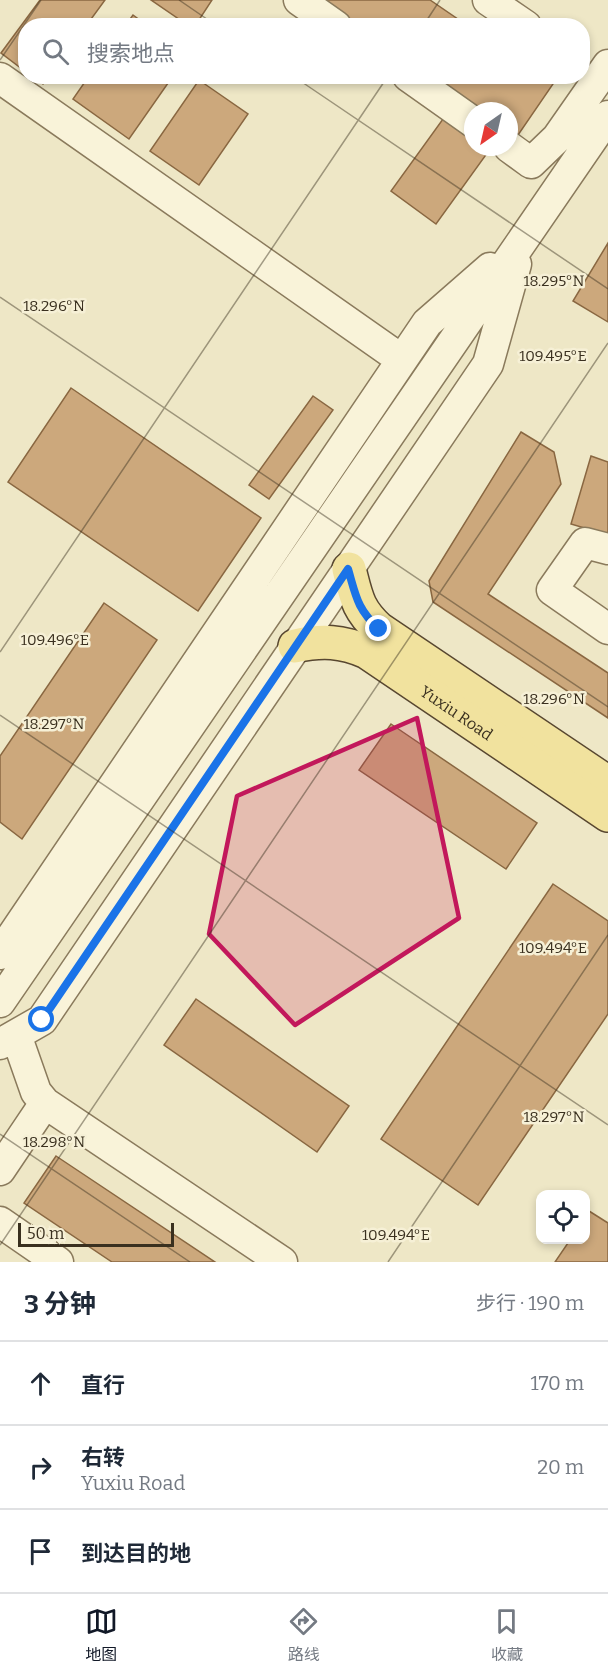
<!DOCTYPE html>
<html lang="zh">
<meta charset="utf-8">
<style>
:root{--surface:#fff;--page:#f2f2f3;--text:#1f2937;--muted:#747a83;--line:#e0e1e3;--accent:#111827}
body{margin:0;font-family:Bitter,"Noto Sans SC",serif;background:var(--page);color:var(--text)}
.controls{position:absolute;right:18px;bottom:18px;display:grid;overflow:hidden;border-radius:12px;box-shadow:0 3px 9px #0003}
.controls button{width:54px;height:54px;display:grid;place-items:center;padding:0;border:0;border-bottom:2px solid var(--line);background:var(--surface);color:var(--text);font:30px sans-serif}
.compass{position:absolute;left:464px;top:102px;width:54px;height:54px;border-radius:50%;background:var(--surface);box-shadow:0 3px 9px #0003;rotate:214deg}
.scale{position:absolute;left:18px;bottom:15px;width:156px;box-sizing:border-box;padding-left:6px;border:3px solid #3a301f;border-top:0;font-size:16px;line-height:21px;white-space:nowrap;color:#3a301f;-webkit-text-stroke:4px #f6f0d6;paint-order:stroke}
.stop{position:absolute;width:18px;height:18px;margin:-14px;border:4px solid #1a73e8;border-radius:50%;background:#fff}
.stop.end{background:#1a73e8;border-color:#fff;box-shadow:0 2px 6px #0008}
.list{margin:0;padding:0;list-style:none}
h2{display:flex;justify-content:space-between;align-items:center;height:78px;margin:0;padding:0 24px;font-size:26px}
h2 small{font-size:20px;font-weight:400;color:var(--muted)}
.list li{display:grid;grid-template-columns:39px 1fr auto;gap:18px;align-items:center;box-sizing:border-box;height:84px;padding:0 24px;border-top:2px solid var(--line)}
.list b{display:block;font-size:22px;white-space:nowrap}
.list p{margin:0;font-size:20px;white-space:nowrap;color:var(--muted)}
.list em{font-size:20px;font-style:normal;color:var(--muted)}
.icon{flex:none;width:33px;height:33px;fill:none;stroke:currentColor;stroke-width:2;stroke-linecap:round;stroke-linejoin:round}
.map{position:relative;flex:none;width:608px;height:1262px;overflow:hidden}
.search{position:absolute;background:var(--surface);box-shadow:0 3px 9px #0003;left:18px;right:18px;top:18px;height:66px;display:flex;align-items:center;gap:15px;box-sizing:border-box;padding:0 21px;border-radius:24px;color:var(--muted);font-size:22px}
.sheet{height:330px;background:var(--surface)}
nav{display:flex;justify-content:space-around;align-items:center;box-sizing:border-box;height:84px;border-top:2px solid var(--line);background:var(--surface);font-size:16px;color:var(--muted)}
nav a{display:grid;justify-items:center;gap:3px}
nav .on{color:var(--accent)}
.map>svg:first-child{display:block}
.building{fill:#cca87c;stroke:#896741;stroke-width:1.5}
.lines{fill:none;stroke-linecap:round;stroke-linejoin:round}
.minor-casing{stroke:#8a7a5c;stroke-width:33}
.major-casing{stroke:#584730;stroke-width:36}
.minor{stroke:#f9f3d9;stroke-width:30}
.major{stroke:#f1e29e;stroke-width:33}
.route{stroke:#1a73e8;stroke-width:8}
.marked{fill:#c2185b;fill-opacity:0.2;stroke:#c2185b;stroke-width:4.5;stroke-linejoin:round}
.ticks{fill:none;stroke:#3a301f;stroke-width:1.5;stroke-opacity:0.45}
.labels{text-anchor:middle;stroke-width:5;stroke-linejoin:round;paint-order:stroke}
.street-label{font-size:16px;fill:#3a301f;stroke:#f6f0d6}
.ticks-label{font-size:15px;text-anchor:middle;fill:#3a301f;stroke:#f6f0d6;stroke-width:5;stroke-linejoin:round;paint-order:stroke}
</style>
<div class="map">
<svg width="608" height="1262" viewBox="0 0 608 1262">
<rect width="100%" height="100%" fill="#eee7c6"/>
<path class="building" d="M40 0H105L86 26H26V72L1 53Z
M151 0H212L195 26H189Z
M314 0H430L468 26H352Z
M133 15 148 26H125Z
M32 76H49L43 84Z
M89 76H173L129 139 73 99Z
M426 76H542L553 84 516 138 509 133V111H476Z
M199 80 248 114 199 185 150 151Z
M443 119 473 141V147H481L488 152 436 224 391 191Z
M608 243V322L573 301Z
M71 388 261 518 198 611 8 482Z
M313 396 333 410 269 499 249 485Z
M521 432 554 452 561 484 488 594 608 673V718L433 602 429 581Z
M591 456 608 462V535L571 524Z
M104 603 157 640 22 839 0 822V756Z
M391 724 537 823 506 869 359 770Z
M553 884 608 921V1014L478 1205 381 1139Z
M196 999 349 1106 317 1152 164 1045Z
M56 1156 215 1262H112L24 1203Z
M589 1211 608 1223V1262H555L570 1240H586V1216Z"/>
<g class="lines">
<g class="minor-casing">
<path id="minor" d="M299 0 336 26
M488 0 526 26
M408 76 473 122
M0 78 402 360
M509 147 531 163 557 138 608 65
M608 549 585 543 552 590 608 629
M0 954 427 323 490 268
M0 1002 608 116
M16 1035 36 1092 45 1103 282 1262
M0 1044 42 1020 488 364 516 264
M0 1170 45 1103
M0 1222 58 1262"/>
</g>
<g class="major-casing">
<g id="major">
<path d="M349 569C356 596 357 609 379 629L608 783"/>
<path id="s1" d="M295 646C322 640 342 641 367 652L608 815"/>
</g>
</g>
<use href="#minor" class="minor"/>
<use href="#major" class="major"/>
</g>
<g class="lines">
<path class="route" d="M42 1020 348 569C356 596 357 609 379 629"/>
</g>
<path class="marked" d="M417 718 459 918 295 1025 209 934 237 796Z"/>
<path class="ticks" d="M179 0 217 26M423 26 440 0M0 60 41 0M293 76 608 289M0 297 608 707M0 652 388 76M0 715 608 1125M0 1134 190 1262M0 1245 608 343M388 1262 608 935"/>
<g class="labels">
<g class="street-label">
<text dy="6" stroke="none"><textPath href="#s1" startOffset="182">Yuxiu Road</textPath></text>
</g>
</g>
<g class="ticks-label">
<text x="554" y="286">18.295°N</text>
<text x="54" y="311">18.296°N</text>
<text x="553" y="361">109.495°E</text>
<text x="55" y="645">109.496°E</text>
<text x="554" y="704">18.296°N</text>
<text x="54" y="729">18.297°N</text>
<text x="553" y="953">109.494°E</text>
<text x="554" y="1122">18.297°N</text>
<text x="54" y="1147">18.298°N</text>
<text x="396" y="1240">109.494°E</text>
</g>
</svg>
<div class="controls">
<button><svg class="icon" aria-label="locate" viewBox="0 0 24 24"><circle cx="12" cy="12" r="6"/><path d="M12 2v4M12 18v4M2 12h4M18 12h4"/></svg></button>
</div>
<svg class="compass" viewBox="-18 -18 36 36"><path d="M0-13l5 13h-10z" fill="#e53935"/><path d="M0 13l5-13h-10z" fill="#747a83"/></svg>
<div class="scale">50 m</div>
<div class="stop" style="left:42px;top:1020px"></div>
<div class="stop end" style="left:379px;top:629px"></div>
<div class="search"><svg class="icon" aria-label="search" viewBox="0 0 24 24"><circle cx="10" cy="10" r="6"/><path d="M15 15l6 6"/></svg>搜索地点</div>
</div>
<section class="sheet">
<h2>3 分钟<small>步行 · 190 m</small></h2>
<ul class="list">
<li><svg class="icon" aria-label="ahead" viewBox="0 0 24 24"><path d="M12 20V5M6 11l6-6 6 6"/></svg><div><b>直行</b></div><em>170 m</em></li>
<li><svg class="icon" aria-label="right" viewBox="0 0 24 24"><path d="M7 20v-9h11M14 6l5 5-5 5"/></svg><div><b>右转</b><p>Yuxiu Road</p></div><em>20 m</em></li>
<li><svg class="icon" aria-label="arrive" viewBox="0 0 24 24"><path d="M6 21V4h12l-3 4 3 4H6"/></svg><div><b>到达目的地</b></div></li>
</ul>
</section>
<nav>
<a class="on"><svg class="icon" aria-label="map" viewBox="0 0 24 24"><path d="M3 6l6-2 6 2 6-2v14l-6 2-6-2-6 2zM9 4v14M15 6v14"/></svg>地图</a>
<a><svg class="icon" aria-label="directions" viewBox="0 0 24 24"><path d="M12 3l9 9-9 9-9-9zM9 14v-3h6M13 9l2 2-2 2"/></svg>路线</a>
<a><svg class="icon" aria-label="saved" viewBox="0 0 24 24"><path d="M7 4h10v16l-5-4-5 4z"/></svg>收藏</a>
</nav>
